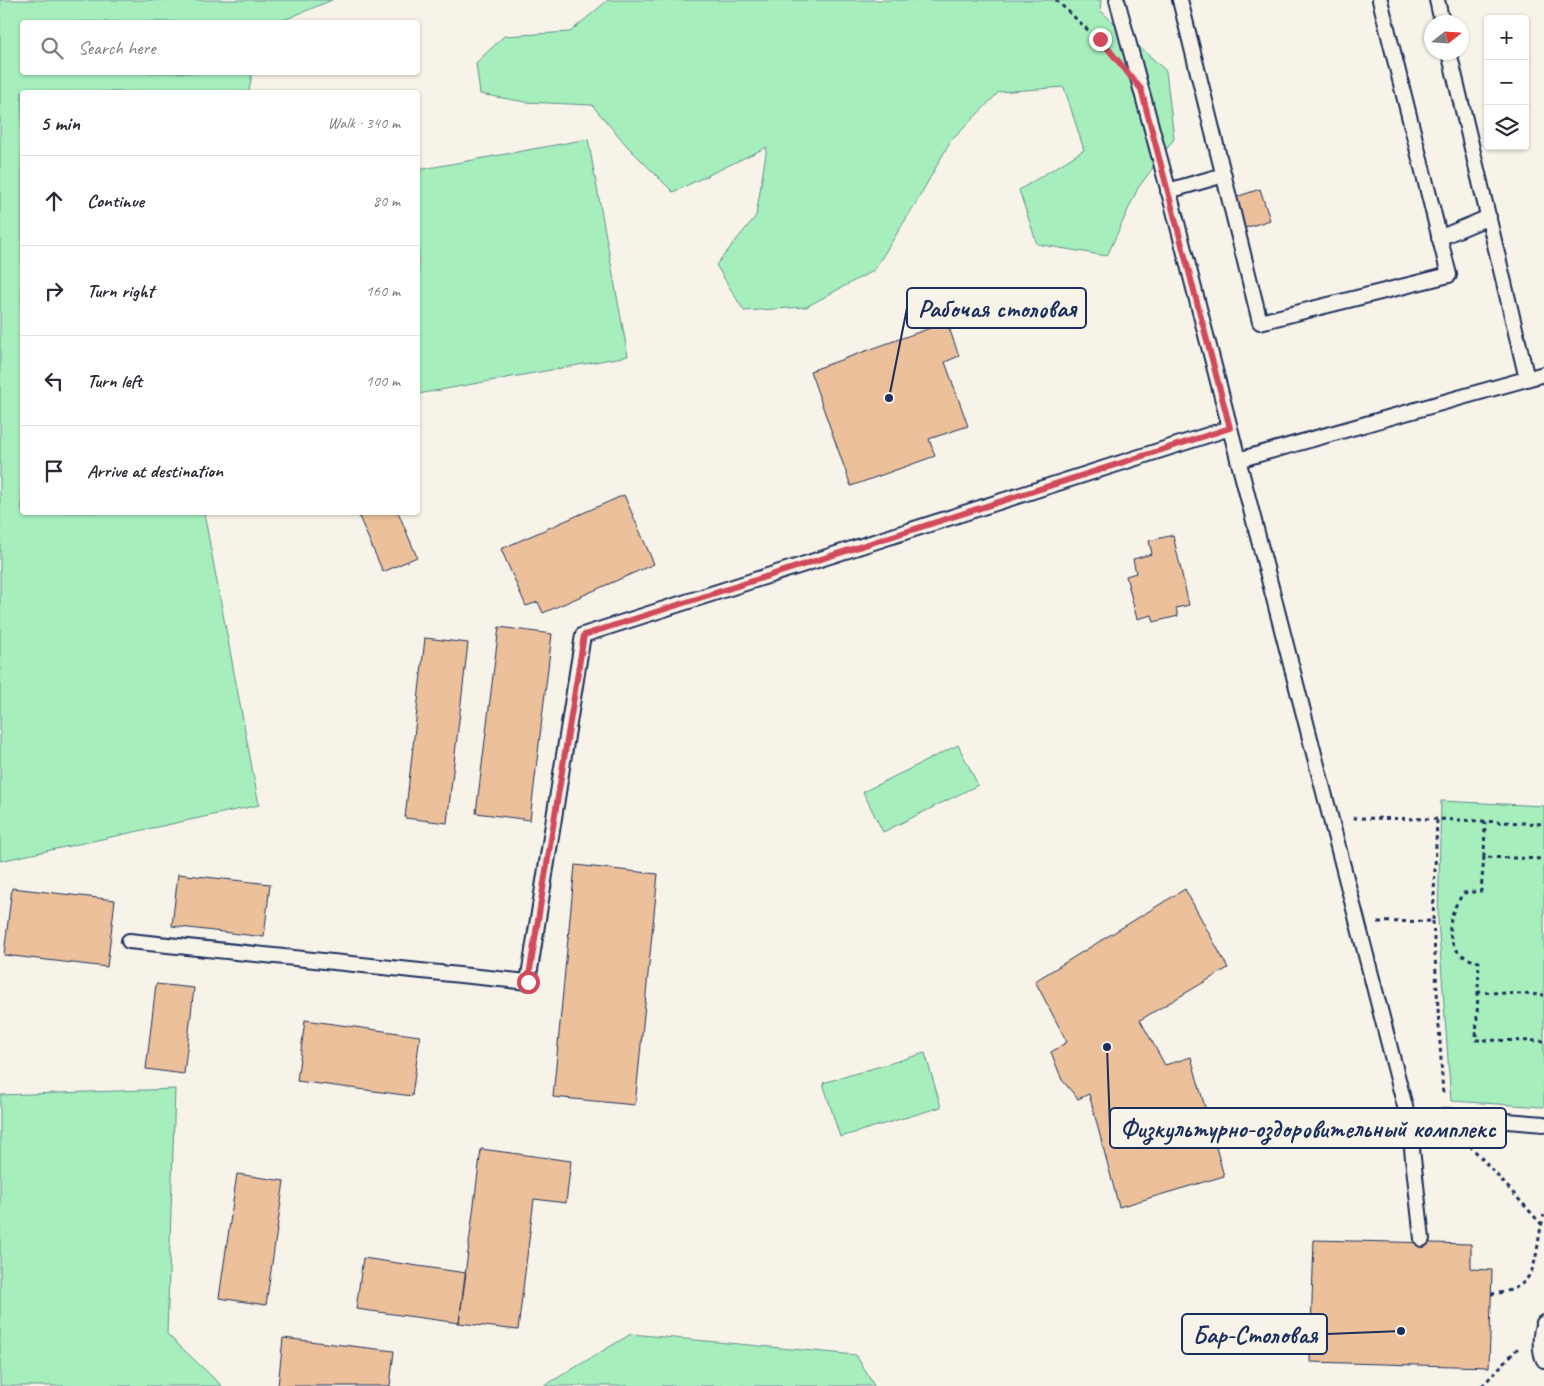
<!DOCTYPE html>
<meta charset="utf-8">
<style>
:root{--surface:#fff;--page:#f2f2f3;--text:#2b2b33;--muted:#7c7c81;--line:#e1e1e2}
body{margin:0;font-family:Caveat,sans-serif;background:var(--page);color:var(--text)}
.controls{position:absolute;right:15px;top:15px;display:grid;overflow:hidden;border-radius:5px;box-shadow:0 1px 4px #0004}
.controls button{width:45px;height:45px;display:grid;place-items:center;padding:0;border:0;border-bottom:1px solid var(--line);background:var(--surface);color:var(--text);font:25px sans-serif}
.compass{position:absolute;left:1424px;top:15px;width:45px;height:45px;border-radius:50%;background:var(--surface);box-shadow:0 1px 4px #0004;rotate:73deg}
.stop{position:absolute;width:15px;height:15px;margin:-11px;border:4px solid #d1495b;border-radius:50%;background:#fff}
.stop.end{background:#d1495b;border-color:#fff;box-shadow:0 1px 5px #0008}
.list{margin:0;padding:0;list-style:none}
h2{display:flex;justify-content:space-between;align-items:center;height:65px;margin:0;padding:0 20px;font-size:21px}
h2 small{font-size:16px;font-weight:400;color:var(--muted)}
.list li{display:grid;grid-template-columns:32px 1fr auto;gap:15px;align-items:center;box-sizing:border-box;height:90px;padding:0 20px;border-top:1px solid var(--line)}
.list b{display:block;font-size:19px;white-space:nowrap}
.list em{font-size:16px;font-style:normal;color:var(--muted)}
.icon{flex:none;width:28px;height:28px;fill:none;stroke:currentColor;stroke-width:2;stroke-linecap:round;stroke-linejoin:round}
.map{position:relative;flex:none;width:1544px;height:1386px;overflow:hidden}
.search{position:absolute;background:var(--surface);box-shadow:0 1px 4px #0004;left:20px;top:20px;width:400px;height:55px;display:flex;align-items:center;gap:12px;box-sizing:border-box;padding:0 18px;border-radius:5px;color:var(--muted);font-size:19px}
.panel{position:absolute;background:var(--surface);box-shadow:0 1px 4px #0004;left:20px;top:90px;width:400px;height:425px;border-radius:5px}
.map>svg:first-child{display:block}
.green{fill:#a6efbd;stroke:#608f8e}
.building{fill:#ebc09a;stroke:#1b2f5e}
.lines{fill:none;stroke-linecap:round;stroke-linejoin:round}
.service-casing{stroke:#1b2f5e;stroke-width:18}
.path{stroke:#1b2f5e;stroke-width:3;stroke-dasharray:4 4;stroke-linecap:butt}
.service{stroke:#f7f3e8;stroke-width:14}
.path-bridge{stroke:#1b2f5e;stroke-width:3;stroke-dasharray:4 4;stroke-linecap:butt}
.route{stroke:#d1495b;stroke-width:6}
.leader{fill:none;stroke:#1b2f5e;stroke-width:2}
.callout-dot{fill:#1b2f5e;stroke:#f7f3e8;stroke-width:2}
.callout{fill:#f7f3e8;stroke:#1b2f5e;stroke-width:2}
.callout-label{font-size:25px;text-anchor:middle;font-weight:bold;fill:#1b2f5e}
</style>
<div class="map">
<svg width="1544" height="1386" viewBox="0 0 1544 1386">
<rect width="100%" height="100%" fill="#f7f3e8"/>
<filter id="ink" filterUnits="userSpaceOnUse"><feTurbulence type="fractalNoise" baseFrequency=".02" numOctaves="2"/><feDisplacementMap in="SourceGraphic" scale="10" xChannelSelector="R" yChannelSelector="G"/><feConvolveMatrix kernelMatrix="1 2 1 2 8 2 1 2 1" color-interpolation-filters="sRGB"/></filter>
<g filter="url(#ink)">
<path class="green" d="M0 0H332L279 22H22V72L252 73 249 92H22V512L204 513 259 805 0 861Z
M608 0H1101L1100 10 1166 71 1174 139 1138 188 1107 256 1037 244 1019 190 1084 150 1064 87 999 92 950 142 916 203 874 270 806 307 744 311 716 265 756 216 767 147 673 192 628 147 592 105 525 102 480 94 476 63 504 36 570 32Z
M588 139 628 356 418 394V170Z
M958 745 978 785 883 832 863 792Z
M1441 801 1544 806V1107L1451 1101 1438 920Z
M925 1053 941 1107 840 1137 823 1083Z
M175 1089 167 1334 222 1386H0V1095Z
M631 1334 856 1355 874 1386H544Z"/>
<path class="building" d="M1260 189 1270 220 1242 229 1233 198Z
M947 322 959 356 945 362 968 426 929 439 935 456 851 486 810 371Z
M624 495 654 564 543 613 538 602 526 606 501 549Z
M357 512H398L417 557 383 572Z
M1173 535 1189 605 1176 608 1178 616 1154 622 1152 615 1137 619 1126 576 1136 573 1133 559 1152 554 1149 541Z
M499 627 552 634 530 820 476 813Z
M425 638 468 643 447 823 405 818Z
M575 865 658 874 635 1105 553 1097Z
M178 874 270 884 264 937 172 926Z
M12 888 115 900 107 967 4 955Z
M1185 889 1228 968 1140 1020 1165 1065 1191 1057 1224 1176 1119 1207 1089 1094 1078 1099 1062 1080 1051 1052 1067 1042 1035 981Z
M156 984 194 988 184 1074 146 1069Z
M305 1020 420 1036 412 1096 297 1081Z
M481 1149 571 1161 566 1203 534 1199 518 1330 459 1323Z
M237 1174 284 1181 266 1305 219 1298Z
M1314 1240 1471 1244V1269L1492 1270 1489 1367 1310 1362Z
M363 1258 466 1273 459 1323 356 1309Z
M283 1338 394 1351 390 1386H278Z"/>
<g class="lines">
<g class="service-casing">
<path id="service" d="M1117 0 1174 211 1409 1122 1422 1239
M1180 0 1260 322 1449 275 1380 0
M1437 0 1442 22
M1449 52 1527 379
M1168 191 1224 175
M1439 238 1489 217
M1238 460 1544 374
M129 941 528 982 583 635 1230 428
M1409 1122 1444 1116 1544 1124
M1544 1323C1540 1332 1539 1351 1544 1360"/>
</g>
<path class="path" d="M1056 0 1107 48
M1353 818 1437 819 1544 824
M1485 821 1484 857 1544 859
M1484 857 1481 891 1464 893C1444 917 1442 955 1479 962L1478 992 1544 995
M1433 921 1443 1095
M1378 922 1433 921 1437 819
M1478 992 1476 1040 1544 1041
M1464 1139 1544 1227
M1482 1386 1519 1347"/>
<use href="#service" class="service"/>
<path class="path-bridge" d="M1491 1294C1544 1289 1532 1255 1544 1215"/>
</g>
</g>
<g class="lines" filter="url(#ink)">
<path class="route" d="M528 982 584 635 1230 428 1141 89 1100 39"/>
</g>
<path class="leader" d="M889 398L907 308M1107 1047L1110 1128M1401 1331L1327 1334"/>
<g class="callout-dot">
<circle cx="889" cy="398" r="5"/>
<circle cx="1107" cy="1047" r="5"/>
<circle cx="1401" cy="1331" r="5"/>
</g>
<g class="callout">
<rect x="907" y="288" width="179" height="40" rx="5"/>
<rect x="1110" y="1108" width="396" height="40" rx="5"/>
<rect x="1182" y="1314" width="145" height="40" rx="5"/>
</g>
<g class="callout-label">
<text x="997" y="317">Рабочая столовая</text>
<text x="1308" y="1137">Физкультурно-оздоровительный комплекс</text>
<text x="1255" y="1343">Бар-Столовая</text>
</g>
</svg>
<div class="controls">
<button>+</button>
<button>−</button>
<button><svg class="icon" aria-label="layers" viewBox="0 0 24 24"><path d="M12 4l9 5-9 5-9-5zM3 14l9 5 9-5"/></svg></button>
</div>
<svg class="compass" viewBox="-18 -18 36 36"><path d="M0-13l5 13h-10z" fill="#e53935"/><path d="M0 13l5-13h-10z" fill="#7c7c81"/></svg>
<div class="stop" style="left:528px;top:982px"></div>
<div class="stop end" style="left:1100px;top:39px"></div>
<div class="search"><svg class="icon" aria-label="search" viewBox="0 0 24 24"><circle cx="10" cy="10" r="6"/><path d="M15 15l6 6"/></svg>Search here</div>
<section class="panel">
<h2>5 min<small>Walk · 340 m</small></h2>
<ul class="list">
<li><svg class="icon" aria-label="ahead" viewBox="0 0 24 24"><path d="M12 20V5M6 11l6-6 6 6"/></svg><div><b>Continue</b></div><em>80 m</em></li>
<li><svg class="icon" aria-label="right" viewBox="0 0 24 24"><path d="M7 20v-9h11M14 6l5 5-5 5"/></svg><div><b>Turn right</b></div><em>160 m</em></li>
<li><svg class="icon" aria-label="left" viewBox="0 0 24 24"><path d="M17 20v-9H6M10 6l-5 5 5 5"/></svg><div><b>Turn left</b></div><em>100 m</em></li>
<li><svg class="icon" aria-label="arrive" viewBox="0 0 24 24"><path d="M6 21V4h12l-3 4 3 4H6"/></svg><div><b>Arrive at destination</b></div></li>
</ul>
</section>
</div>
